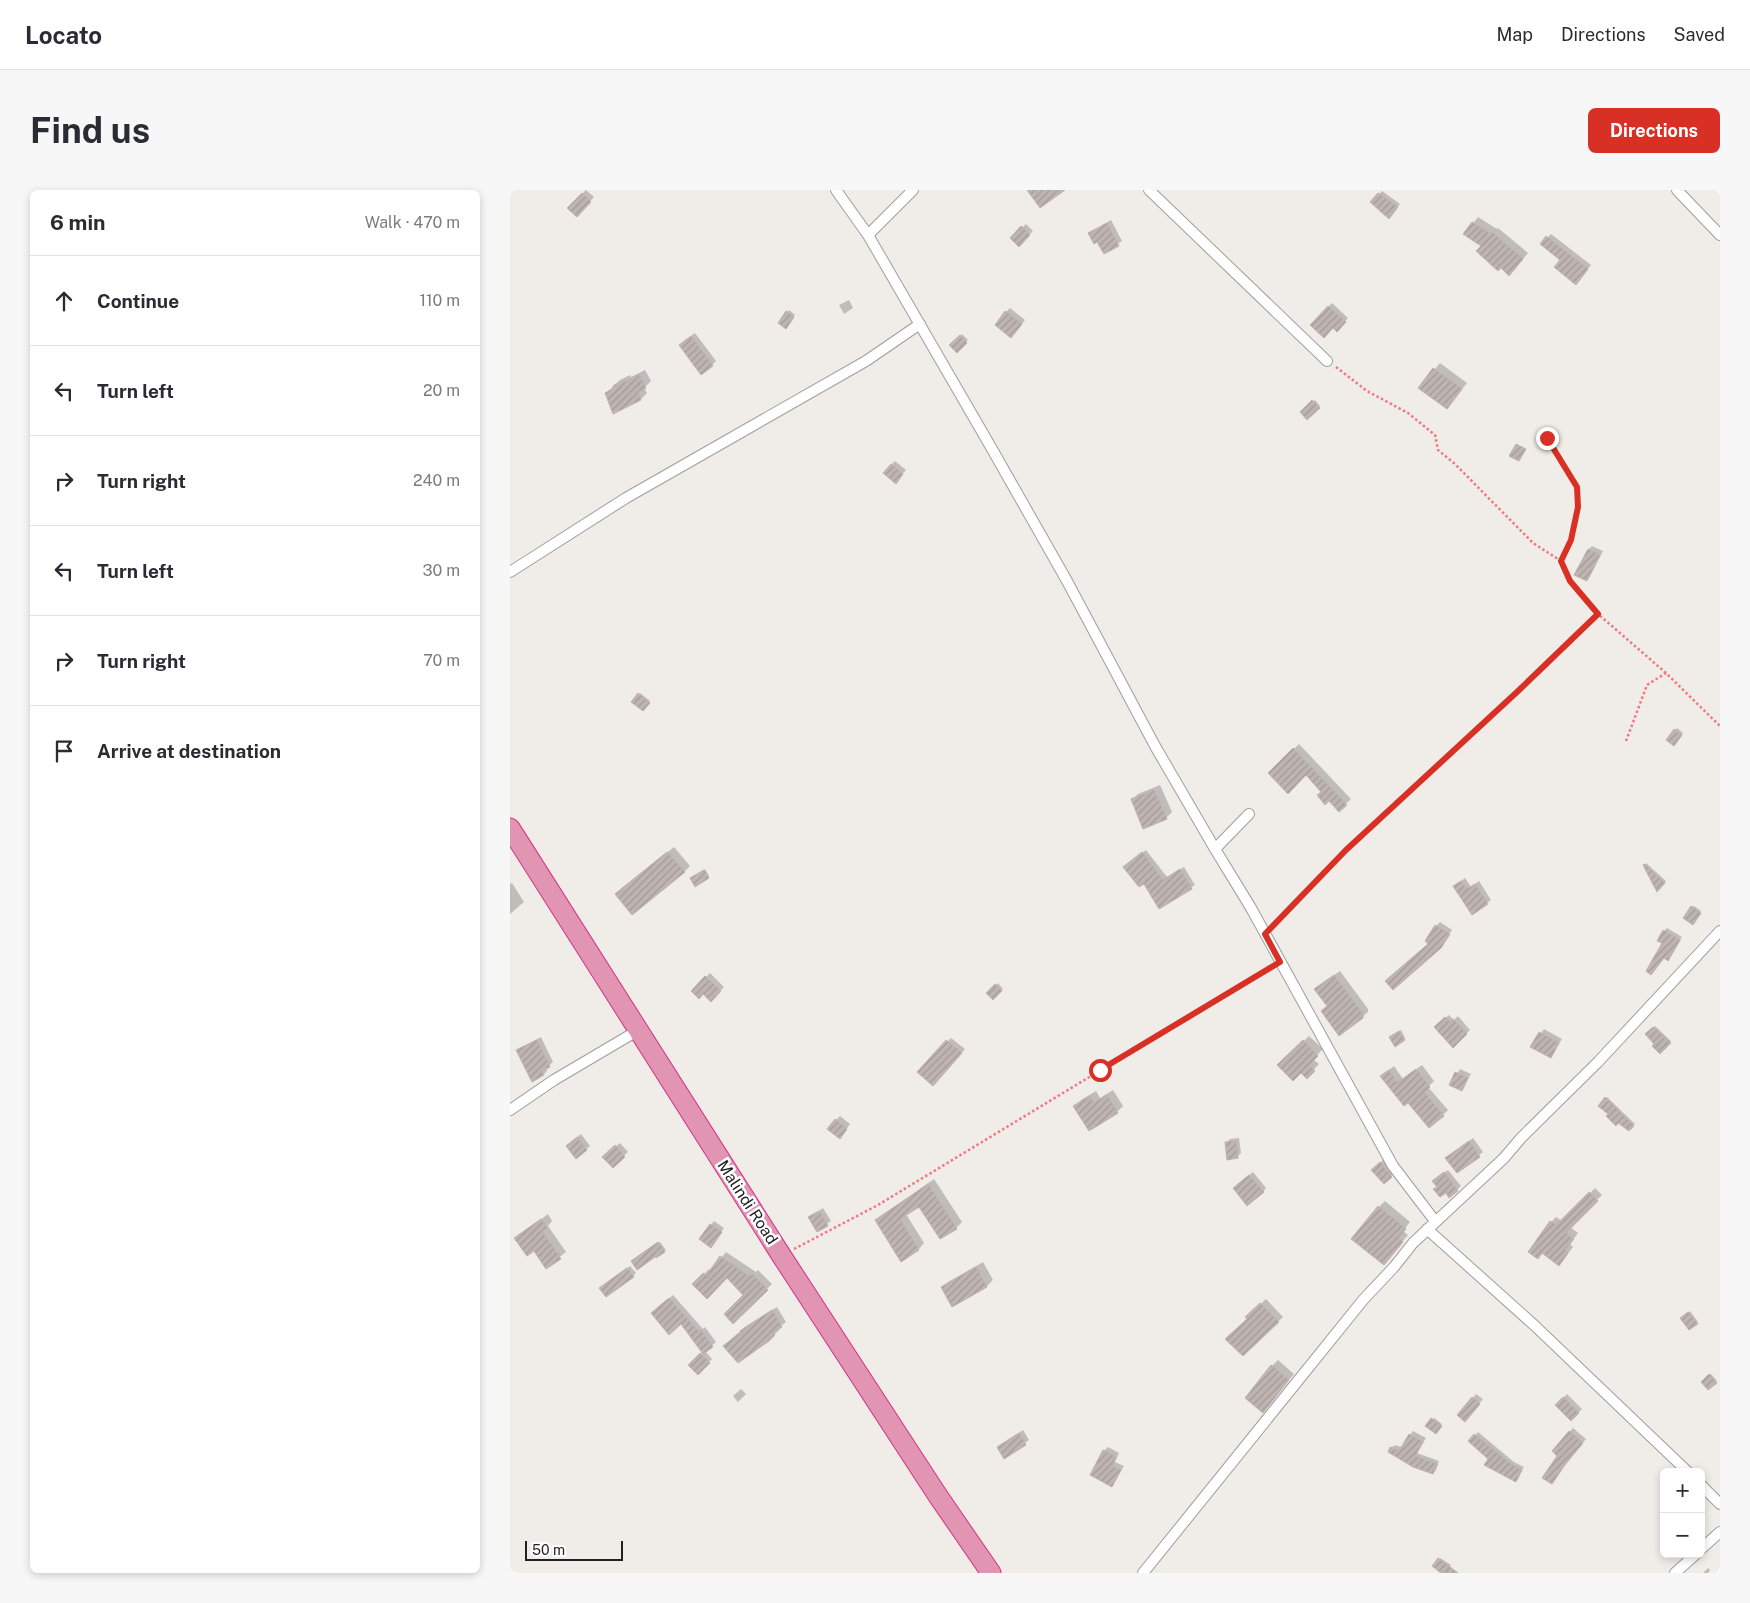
<!DOCTYPE html>
<meta charset="utf-8">
<style>
:root{--surface:#fff;--page:#f7f7f7;--text:#2b2b33;--muted:#7c7c81;--line:#e1e1e2;--accent:#d93025}
body{margin:0;font-family:"Public Sans",sans-serif;background:var(--page);color:var(--text)}
.controls{position:absolute;right:15px;bottom:15px;display:grid;overflow:hidden;border-radius:8px;box-shadow:0 2px 8px #0003}
.controls button{width:45px;height:45px;display:grid;place-items:center;padding:0;border:0;border-bottom:1px solid var(--line);background:var(--surface);color:var(--text);font:25px sans-serif}
.scale{position:absolute;left:15px;bottom:12px;width:98px;box-sizing:border-box;padding-left:5px;border:2px solid #212121;border-top:0;font-size:14px;line-height:18px;white-space:nowrap;color:#212121;-webkit-text-stroke:4px #fff;paint-order:stroke}
.stop{position:absolute;width:15px;height:15px;margin:-11px;border:4px solid #d93025;border-radius:50%;background:#fff}
.stop.end{background:#d93025;border-color:#fff;box-shadow:0 1px 5px #0008}
.list{margin:0;padding:0;list-style:none}
h2{display:flex;justify-content:space-between;align-items:center;height:65px;margin:0;padding:0 20px;font-size:21px}
h2 small{font-size:16px;font-weight:400;color:var(--muted)}
.list li{display:grid;grid-template-columns:32px 1fr auto;gap:15px;align-items:center;box-sizing:border-box;height:90px;padding:0 20px;border-top:1px solid var(--line)}
.list b{display:block;font-size:19px;white-space:nowrap}
.list em{font-size:16px;font-style:normal;color:var(--muted)}
.icon{flex:none;width:28px;height:28px;fill:none;stroke:currentColor;stroke-width:2;stroke-linecap:round;stroke-linejoin:round}
.map{position:relative;flex:none;width:1210px;height:1383px;overflow:hidden;border-radius:8px}
header{display:flex;align-items:center;gap:30px;box-sizing:border-box;height:70px;padding:0 25px;background:var(--surface);border-bottom:1px solid var(--line)}
header strong{font-size:24px}
nav{display:flex;gap:28px;margin-inline-start:auto;font-size:18px}
.intro{display:flex;align-items:center;justify-content:space-between;box-sizing:border-box;height:120px;padding:0 30px}
h1{margin:0;font-size:35px}
.button{padding:12px 22px;border-radius:8px;background:var(--accent);color:#fff;font-size:18px;font-weight:700}
main{display:flex;gap:30px;padding:0 30px}
aside{flex:1;background:var(--surface);border-radius:8px;box-shadow:0 2px 8px #0003}
.map>svg:first-child{display:block}
.shadow{fill:#0003}
.building{fill:url(#building-hatch);stroke:#c1b1ab}
.lines{fill:none;stroke-linecap:round;stroke-linejoin:round}
.street-casing{stroke:#9e9e9e;stroke-width:12}
.highway-casing{stroke:#d03387;stroke-width:21}
.path{stroke:#f17883;stroke-width:2.5;stroke-dasharray:2.5 2.5;stroke-linecap:butt}
.street{stroke:#fff;stroke-width:10}
.highway{stroke:#e295b3;stroke-width:19}
.route{stroke:#d93025;stroke-width:6}
.labels{text-anchor:middle;stroke-width:5;stroke-linejoin:round;paint-order:stroke}
.street-label{font-size:16px;fill:#212121;stroke:#fff}
</style>
<header>
<strong>Locato</strong>
<nav><a>Map</a><a>Directions</a><a>Saved</a></nav>
</header>
<div class="intro"><h1>Find us</h1><a class="button">Directions</a></div>
<main>
<aside>
<h2>6 min<small>Walk · 470 m</small></h2>
<ul class="list">
<li><svg class="icon" aria-label="ahead" viewBox="0 0 24 24"><path d="M12 20V5M6 11l6-6 6 6"/></svg><div><b>Continue</b></div><em>110 m</em></li>
<li><svg class="icon" aria-label="left" viewBox="0 0 24 24"><path d="M17 20v-9H6M10 6l-5 5 5 5"/></svg><div><b>Turn left</b></div><em>20 m</em></li>
<li><svg class="icon" aria-label="right" viewBox="0 0 24 24"><path d="M7 20v-9h11M14 6l5 5-5 5"/></svg><div><b>Turn right</b></div><em>240 m</em></li>
<li><svg class="icon" aria-label="left" viewBox="0 0 24 24"><path d="M17 20v-9H6M10 6l-5 5 5 5"/></svg><div><b>Turn left</b></div><em>30 m</em></li>
<li><svg class="icon" aria-label="right" viewBox="0 0 24 24"><path d="M7 20v-9h11M14 6l5 5-5 5"/></svg><div><b>Turn right</b></div><em>70 m</em></li>
<li><svg class="icon" aria-label="arrive" viewBox="0 0 24 24"><path d="M6 21V4h12l-3 4 3 4H6"/></svg><div><b>Arrive at destination</b></div></li>
</ul>
</aside>
<div class="map">
<svg width="1210" height="1383" viewBox="0 0 1210 1383">
<defs>
<pattern id="building-hatch" width="6" height="6" patternUnits="userSpaceOnUse" patternTransform="scale(1.25)"><rect width="6" height="6" fill="#beb4b1"/><path d="M-1 1l2-2M0 6l6-6M5 7l2-2" fill="none" stroke="#a39a98"/></pattern>
</defs>
<rect width="100%" height="100%" fill="#f0ece8"/>
<path class="shadow" d="M76 0 84 7 67 25 59 18Z
M872 1 890 14 882 25 862 12Z
M968 27 987 39 988 38 1018 63 1005 79 955 44Z
M601 30 612 51 594 62 588 51 579 43Z
M516 34 523 41 509 55 501 48Z
M1041 44 1081 75 1069 90 1052 69 1032 54Z
M339 110 343 118 334 124 329 115Z
M822 113 838 128 827 140 823 137 802 135Z
M500 118 515 130 505 143 496 122Z
M279 120 285 125 277 136 269 133Z
M185 143 206 171 202 175 174 151Z
M452 144 458 150 447 161 441 155Z
M930 173 957 193 937 218 910 197Z
M135 180 141 191 134 198 137 203 131 209 104 222 96 203 110 190 120 185 121 187Z
M805 210 810 216 797 228 792 222Z
M385 271 396 280 389 288 382 274Z
M1082 356 1093 361 1080 386 1077 390 1066 384 1079 359Z
M130 503 140 511 133 519 123 512Z
M1167 538 1173 543 1164 554 1157 549Z
M789 554 841 609 829 620 796 584 759 583Z
M650 595 662 622 656 628 623 609 628 604Z
M164 657 180 676 174 682 112 698Z
M636 660 657 687 674 677 685 695 650 717 634 692 618 674Z
M1136 673 1156 691 1147 700 1134 675Z
M195 679 199 686 198 687H183Z
M955 688 961 697 969 691 981 710 977 713 948 693Z
M2 693 14 712 0 724V694Z
M1184 716 1191 721 1184 732 1182 717Z
M930 732 942 740 930 757 920 753 926 736Z
M1157 738 1172 747 1161 766 1154 753V741Z
M830 781 858 819V822L852 827 818 816 811 794Z
M200 783 214 797 201 810 193 802 182 801Z
M488 793 493 799 483 808 478 803Z
M939 825 944 830 948 826 960 840 943 856 926 837Z
M1145 836 1161 851 1150 862 1146 854 1137 845Z
M1034 839 1052 849 1041 867 1022 856Z
M891 840 895 848 894 849 882 846Z
M799 846 813 859 803 869 809 874 797 887 791 881 769 875Z
M31 847 43 872 36 878 37 881 34 884 8 860 12 857Z
M441 848 455 859 427 891 409 882Z
M912 875 924 891 918 897 938 920 933 925 871 886 884 876 893 889Z
M950 879 961 884 952 900 941 894Z
M603 900 613 916 607 922 565 916 571 910 586 901 590 908Z
M1097 907 1125 934 1119 940 1090 916Z
M330 926 340 934 333 944 326 930Z
M71 944 80 956 66 967 61 952Z
M729 948 731 963 727 967 716 953 720 949Z
M963 948 973 962 947 982 941 964Z
M110 953 118 962 103 976 94 967Z
M874 969 885 982 874 993 863 980Z
M938 980 951 996 947 1000 928 996V987Z
M743 982 756 998 753 1002 728 994Z
M424 989 452 1032 446 1038 410 1015 396 1024 414 1053 409 1059 367 1030 373 1025Z
M1085 998 1092 1005 1060 1037 1068 1043 1060 1054 1063 1057 1054 1069 1033 1062 1028 1068 1041 1032 1046 1027 1052 1031Z
M875 1011 900 1032 893 1041 898 1045 879 1068 869 1017Z
M313 1018 321 1031 307 1041 299 1028Z
M38 1024 42 1031 38 1036 56 1062 36 1077 24 1059 6 1048Z
M204 1031 214 1038 204 1052 191 1049Z
M150 1052 156 1060 154 1061 124 1070Z
M216 1062 246 1082 248 1080 262 1094 223 1132 235 1105 217 1086 184 1094 199 1079 201 1081Z
M473 1072 483 1090 477 1096 442 1115 432 1097 438 1092Z
M120 1076 126 1083 123 1086 94 1095Z
M163 1105 193 1139 195 1137 206 1152 195 1161 202 1169 188 1183 180 1175 193 1162 171 1132 146 1120Z
M756 1109 773 1127 733 1164 739 1129 737 1127Z
M267 1117 276 1132 268 1138 269 1140 264 1145 219 1151 236 1136Z
M1180 1121 1188 1132 1180 1138 1172 1128Z
M768 1170 784 1184 758 1215 762 1176Z
M1201 1184 1207 1191 1199 1199 1192 1192Z
M231 1199 236 1204 228 1212 223 1206Z
M966 1204 973 1209 958 1226 963 1208Z
M1057 1204 1072 1219 1061 1230 1046 1215Z
M924 1228 932 1234 926 1242 917 1236Z
M1063 1238 1076 1249 1058 1271 1045 1289 1049 1266 1043 1261Z
M513 1240 519 1250 495 1268 492 1254Z
M903 1241 916 1248 907 1263 929 1271 926 1280 923 1283 881 1258 885 1255 892 1257Z
M968 1242 1004 1272 1014 1277 1006 1290 960 1251Z
M598 1257 609 1263 605 1272 614 1276 602 1296 594 1261Z
M930 1368 941 1375 935 1383 929 1369Z
M1198 1378 1200 1380 1198 1383H1193Z"/>
<path class="building" d="M517 0H555L530 18Z
M72 3 81 12 67 27 57 18Z
M868 3 888 17 879 29 860 12Z
M962 32 981 44 982 42 1013 69 999 86 991 78 988 81 966 61 971 56 953 44Z
M597 33 609 56 594 64 587 52 584 54 578 43Z
M511 36 520 45 509 57 500 48Z
M1036 46 1078 79 1066 95 1044 77 1050 70 1030 54Z
M818 116 836 132 827 142 823 138 814 148 800 135Z
M276 121 284 127 276 139 268 133Z
M495 121 512 134 501 148 485 135Z
M450 145 457 153 447 163 439 155Z
M181 146 203 176 191 185 169 155Z
M923 178 952 199 937 219 908 198Z
M129 185 136 198 128 202 131 210 103 224 95 203 104 198 103 196 114 190 115 192Z
M802 210 810 218 797 230 790 222Z
M1006 254 1016 259 1009 271 999 266Z
M381 274 393 284 386 294 373 283Z
M1078 359 1090 365 1077 391 1064 385Z
M128 503 140 513 133 521 121 512Z
M1164 539 1172 545 1164 556 1156 550Z
M783 558 837 615 829 622 819 611 815 615 807 605 811 602 796 585 778 604 758 583Z
M644 600 657 629 633 639 621 609Z
M157 662 175 682 122 725 105 704Z
M632 662 653 690 670 679 682 699 649 719 634 694 629 697 613 677Z
M1134 674 1155 693 1147 702 1133 675Z
M194 680 199 688 185 697 180 688Z
M951 691 957 699 965 694 978 714 962 725 943 696Z
M1181 716 1191 723 1183 735 1173 728Z
M925 735 940 744 931 758 883 800 875 791 918 754 915 751Z
M1153 740 1170 750 1158 771 1154 768 1141 785 1136 781 1152 753 1147 751Z
M824 785 853 824V828L829 846 811 821 817 816 804 799Z
M195 786 211 801 201 812 193 804 189 809 181 801Z
M485 794 492 801 483 810 476 803Z
M935 827 940 832 943 829 957 844 943 858 924 837Z
M1143 837 1161 853 1150 864 1142 856 1144 854 1135 844Z
M889 841 895 850 885 857 879 847Z
M1029 842 1049 853 1041 868 1020 857Z
M27 850 40 877 32 881 34 885 22 892 6 860Z
M436 850 452 863 423 896 407 882Z
M793 850 808 866 799 875 805 881 797 889 791 883 783 891 767 875Z
M906 879 920 897 914 902 934 926 919 938 898 913 894 916 870 886 879 880 887 893Z
M945 882 958 888 952 901 939 895Z
M597 905 608 923 579 941 563 916 580 906 584 913Z
M1095 907 1124 936 1119 941 1108 933 1106 936 1096 926 1098 924 1088 916Z
M325 929 337 939 330 949 317 939Z
M67 947 77 960 66 969 56 956Z
M726 951 728 968 717 970 715 952Z
M959 951 970 967 947 983 935 968Z
M105 955 115 967 103 978 92 967Z
M870 972 882 987 874 994 861 980Z
M934 982 948 1001 939 1008 936 1003 930 1007 923 999 927 997 922 991Z
M739 985 754 1002 737 1016 723 998Z
M418 994 447 1039 430 1049 409 1017 390 1029 409 1060 391 1072 365 1030Z
M1079 1002 1088 1011 1056 1043 1064 1049 1055 1060 1058 1063 1049 1076 1032 1063 1028 1069 1018 1062 1040 1031 1046 1035Z
M868 1016 896 1039 888 1048 893 1052 874 1075 841 1049Z
M309 1021 318 1036 307 1042 298 1027Z
M31 1029 37 1038 32 1041 51 1069 36 1079 24 1061 17 1066 4 1048Z
M200 1034 212 1042 201 1058 189 1049Z
M148 1052 155 1062 146 1068 145 1067 127 1080 121 1071Z
M210 1066 240 1087 242 1084 258 1100 223 1134 214 1124 233 1105 217 1088 197 1109 182 1094 193 1083 196 1086Z
M466 1077 477 1097 442 1117 431 1097Z
M117 1078 124 1087 96 1107 89 1098Z
M159 1108 189 1142 191 1140 203 1157 193 1164 171 1134 159 1145 141 1123Z
M750 1113 769 1132 733 1166 715 1149 737 1129 735 1127Z
M262 1120 272 1137 263 1143 265 1145 259 1151 228 1173 213 1156 231 1142 230 1141Z
M1178 1122 1188 1134 1179 1140 1170 1128Z
M190 1163 200 1173 188 1185 178 1175Z
M761 1175 779 1190 753 1223 735 1208Z
M1199 1184 1207 1193 1198 1200 1191 1192Z
M962 1207 970 1214 955 1232 947 1225Z
M1053 1207 1069 1223 1061 1231 1045 1215Z
M921 1228 932 1236 926 1244 915 1236Z
M1059 1241 1073 1253 1054 1276 1042 1294 1032 1288 1047 1266 1042 1261Z
M509 1243 516 1255 494 1269 487 1257Z
M899 1244 913 1252 905 1266 927 1274 923 1284 903 1277 878 1262 880 1257 889 1261Z
M964 1244 1001 1274 1012 1280 1006 1292 974 1275 978 1269 958 1251Z
M593 1260 606 1267 602 1276 611 1280 602 1297 580 1285Z
M928 1368 948 1383H931L922 1376Z"/>
<g class="lines">
<g class="street-casing">
<path id="street" d="M326 0 358 45 482 259 557 391 645 556 705 659 741 718 883 976 925 1031
M639 0 817 171
M1167 0 1210 45
M358 45 403 0
M0 382 116 308 356 171 410 134
M705 659 739 624
M0 920 44 890 127 841
M917 1039 1024 1135 1178 1282
M1191 1295 1210 1314
M1191 1359 1210 1342
M633 1383 853 1110 884 1077 903 1053 994 968 1011 948 1088 872 1210 741
M1165 1383 1186 1364"/>
</g>
<g class="highway-casing">
<path id="highway" d="M0 638 271 1065 428 1306 481 1383"/>
</g>
<path class="path" d="M826 177 857 201 898 223 925 245 928 260 945 274 1023 353 1051 371 1060 391 1088 424 1156 483 1210 536
M1037 248 1067 297 1068 317 1061 350 1051 371
M1116 551 1137 495 1156 483
M763 735 836 660 1007 502 1088 424
M284 1059 368 1015 761 777"/>
<use href="#street" class="street"/>
<use href="#highway" class="highway"/>
</g>
<g class="lines">
<path class="route" d="M590 880 770 772 755 744 836 660 1007 502 1088 424 1060 391 1051 371 1061 350 1068 317 1067 297 1037 248"/>
</g>
<g class="labels">
<g class="street-label">
<text transform="translate(238 1012) rotate(57)" y="6">Malindi Road</text>
</g>
</g>
</svg>
<div class="controls">
<button>+</button>
<button>−</button>
</div>
<div class="scale">50 m</div>
<div class="stop" style="left:590px;top:880px"></div>
<div class="stop end" style="left:1037px;top:248px"></div>
</div>
</main>
